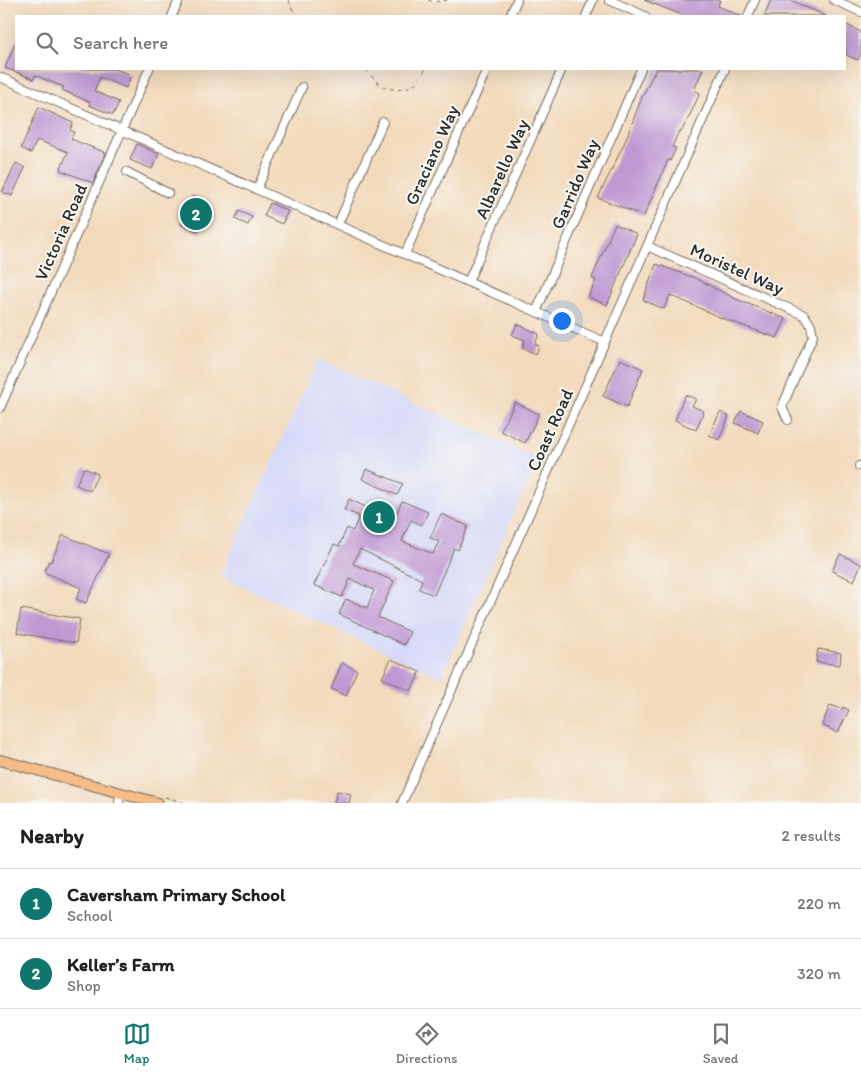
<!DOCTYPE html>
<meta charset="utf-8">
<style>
:root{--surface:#fff;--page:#f6f6f6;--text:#222;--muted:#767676;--line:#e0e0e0;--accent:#0f766e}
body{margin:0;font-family:Itim,sans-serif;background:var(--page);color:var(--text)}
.you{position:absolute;left:561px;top:320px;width:18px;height:18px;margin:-12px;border:4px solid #fff;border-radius:50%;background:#1a73e8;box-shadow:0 0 0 8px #1a73e833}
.badge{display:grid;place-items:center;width:32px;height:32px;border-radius:50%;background:var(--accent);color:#fff;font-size:16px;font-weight:700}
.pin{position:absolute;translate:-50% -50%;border:2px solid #fff;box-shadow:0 1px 5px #0006}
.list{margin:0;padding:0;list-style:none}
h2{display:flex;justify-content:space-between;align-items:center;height:65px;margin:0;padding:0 20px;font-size:21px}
h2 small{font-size:16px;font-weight:400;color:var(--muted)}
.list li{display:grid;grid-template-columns:32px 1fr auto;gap:15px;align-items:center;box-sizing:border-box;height:70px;padding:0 20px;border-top:1px solid var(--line)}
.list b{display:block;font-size:19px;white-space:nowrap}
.list p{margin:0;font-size:16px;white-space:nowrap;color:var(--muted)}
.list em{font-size:16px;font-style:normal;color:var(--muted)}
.icon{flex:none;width:28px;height:28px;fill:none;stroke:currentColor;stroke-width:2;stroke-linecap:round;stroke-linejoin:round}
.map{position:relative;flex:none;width:861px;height:803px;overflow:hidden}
.search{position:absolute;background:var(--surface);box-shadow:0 5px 20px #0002;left:15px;right:15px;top:15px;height:55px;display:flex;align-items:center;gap:12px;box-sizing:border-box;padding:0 18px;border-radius:0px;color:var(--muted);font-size:19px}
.sheet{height:205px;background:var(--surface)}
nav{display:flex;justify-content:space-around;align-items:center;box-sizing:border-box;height:70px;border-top:1px solid var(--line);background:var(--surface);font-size:14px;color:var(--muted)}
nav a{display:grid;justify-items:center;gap:2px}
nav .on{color:var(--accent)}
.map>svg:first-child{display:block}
.built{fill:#d5d8f9}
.building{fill:#bf97d3}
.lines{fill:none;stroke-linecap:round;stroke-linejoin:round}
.minor-casing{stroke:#71685e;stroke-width:10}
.major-casing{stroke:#71685e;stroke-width:12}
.path{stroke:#71685e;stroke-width:1;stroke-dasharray:4 4;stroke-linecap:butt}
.minor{stroke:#fff;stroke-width:8}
.major{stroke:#f7bd88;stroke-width:10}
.labels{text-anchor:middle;stroke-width:4;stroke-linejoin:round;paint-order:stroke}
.street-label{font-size:18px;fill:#2b2b2b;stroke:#f6f6f2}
</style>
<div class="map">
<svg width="861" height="803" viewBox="0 0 861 803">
<rect width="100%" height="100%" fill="#f6f6f2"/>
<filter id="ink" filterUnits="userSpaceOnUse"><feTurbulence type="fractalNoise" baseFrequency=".02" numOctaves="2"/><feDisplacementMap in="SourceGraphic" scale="10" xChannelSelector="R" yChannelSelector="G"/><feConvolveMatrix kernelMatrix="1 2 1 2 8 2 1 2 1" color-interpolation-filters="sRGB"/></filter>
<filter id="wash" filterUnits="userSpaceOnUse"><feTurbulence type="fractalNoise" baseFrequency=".0096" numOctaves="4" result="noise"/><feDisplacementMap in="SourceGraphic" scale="20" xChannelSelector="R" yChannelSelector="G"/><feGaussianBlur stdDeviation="1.12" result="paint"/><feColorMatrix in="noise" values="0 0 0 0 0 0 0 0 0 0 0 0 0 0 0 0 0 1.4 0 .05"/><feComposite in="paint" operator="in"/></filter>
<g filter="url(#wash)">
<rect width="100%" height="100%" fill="#f3dabc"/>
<path class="built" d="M318 359 538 459 441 678 220 576Z"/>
<g id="blocks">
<path class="building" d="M644 0H720L718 6 741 16H685Z
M771 0H790L826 16H764Z
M845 24 861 32V53L858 60 846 55Z
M16 41V69H115L131 75 126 88 100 77 94 91 119 102 113 115 89 105 90 102 62 90 64 87 49 81 35 75 34 79 5 68Z
M656 69H703L694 90 700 93 688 119 681 132 679 131 672 147 676 148 670 161 668 160 644 216 598 198 624 144 642 97Z
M39 107 73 123 70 130 74 132 71 139 106 153 93 183 60 170 68 152 37 140 31 153 21 148Z
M137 144 159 154 152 169 130 160Z
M16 163 25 168 12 196 2 192Z
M193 196 211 204 199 232 181 224Z
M270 203 288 211 282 224 264 216Z
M239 211 252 217 248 225 235 219Z
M615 224 637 234 607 305 588 297 596 280 592 278Z
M656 264 695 278 736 299 786 319 777 338 724 319 670 295 664 309 643 300Z
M517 324 539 334 535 344 539 346 536 354 522 348 525 340 512 335Z
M620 359 643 369 627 407 603 396Z
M685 395 696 399 692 406 704 411 696 430 675 420Z
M515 402 539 414 525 443 501 431Z
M741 411 763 421 758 433 735 423Z
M720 412 729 416 719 440 709 435Z
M84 468 98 474 90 491 76 485Z
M366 469 403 484 397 495 362 479Z
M349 499 376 512 374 516 392 524 402 501 428 512 422 525 411 520 402 541 433 554 439 541 430 538 441 514 468 526 458 550 454 548 434 595 419 589 422 580 360 549 353 564 394 581 378 617 410 632 404 645 339 614 346 599 367 608 374 590 350 579 342 597 314 585 334 544 339 546 347 528 353 531 359 516 344 510Z
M63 535 109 554 86 603 76 599 81 588 44 572 49 561 51 562Z
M840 554 861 564 854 581 832 571Z
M21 609 80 619 76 643 17 633Z
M818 649 841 653 840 665 816 662Z
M391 659 420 672 411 691 382 678Z
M342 663 357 670 346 696 331 689Z
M830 705 842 709 843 707 849 710 838 733 822 725Z
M337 791 351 794 349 803H334Z"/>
</g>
</g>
<g filter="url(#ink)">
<use href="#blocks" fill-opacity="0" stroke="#71685e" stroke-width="1"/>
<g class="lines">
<g class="minor-casing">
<path id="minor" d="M609 0 645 16
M834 0 861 12
M172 16 179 0
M510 16 517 0
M586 16 593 0
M748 16 755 0
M0 77 605 342
M127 172 168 193
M257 189 302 87
M338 224 383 122
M647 246 804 315 811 325 813 336 782 407 788 420
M405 254 487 69
M468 282 562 69
M536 312 641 69
M0 408 149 69
M859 466H861
M119 803 120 793
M402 803 725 69"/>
</g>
<g class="major-casing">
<path id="major" d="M0 760 158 803"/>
</g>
<path class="path" d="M289 0 291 7 297 16
M428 0 434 2 448 0
M366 69C382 90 386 92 413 86L426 69
M165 797 185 803"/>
<use href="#minor" class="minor"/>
<use href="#major" class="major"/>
</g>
</g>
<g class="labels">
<g class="street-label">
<text transform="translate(432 155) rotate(-66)" y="6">Graciano Way</text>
<text transform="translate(502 169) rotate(-66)" y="6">Albarello Way</text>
<text transform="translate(575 184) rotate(-67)" y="6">Garrido Way</text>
<text transform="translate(61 232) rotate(-66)" y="6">Victoria Road</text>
<text transform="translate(737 269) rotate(24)" y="6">Moristel Way</text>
<text transform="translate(550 430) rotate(-66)" y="6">Coast Road</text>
</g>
</g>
</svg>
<div class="you"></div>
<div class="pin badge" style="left:379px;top:517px">1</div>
<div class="pin badge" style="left:196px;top:214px">2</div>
<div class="search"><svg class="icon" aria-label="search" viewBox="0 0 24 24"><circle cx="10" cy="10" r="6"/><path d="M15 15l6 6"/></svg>Search here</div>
</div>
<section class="sheet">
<h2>Nearby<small>2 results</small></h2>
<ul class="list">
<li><span class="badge">1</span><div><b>Caversham Primary School</b><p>School</p></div><em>220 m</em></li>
<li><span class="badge">2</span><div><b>Keller’s Farm</b><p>Shop</p></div><em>320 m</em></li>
</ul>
</section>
<nav>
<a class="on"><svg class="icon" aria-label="map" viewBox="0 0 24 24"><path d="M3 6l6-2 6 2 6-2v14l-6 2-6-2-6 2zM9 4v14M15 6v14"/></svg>Map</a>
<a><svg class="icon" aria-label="directions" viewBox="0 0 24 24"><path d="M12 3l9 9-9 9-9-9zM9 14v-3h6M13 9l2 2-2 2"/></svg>Directions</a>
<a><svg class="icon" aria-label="saved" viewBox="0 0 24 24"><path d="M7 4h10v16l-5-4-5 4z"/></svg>Saved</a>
</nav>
